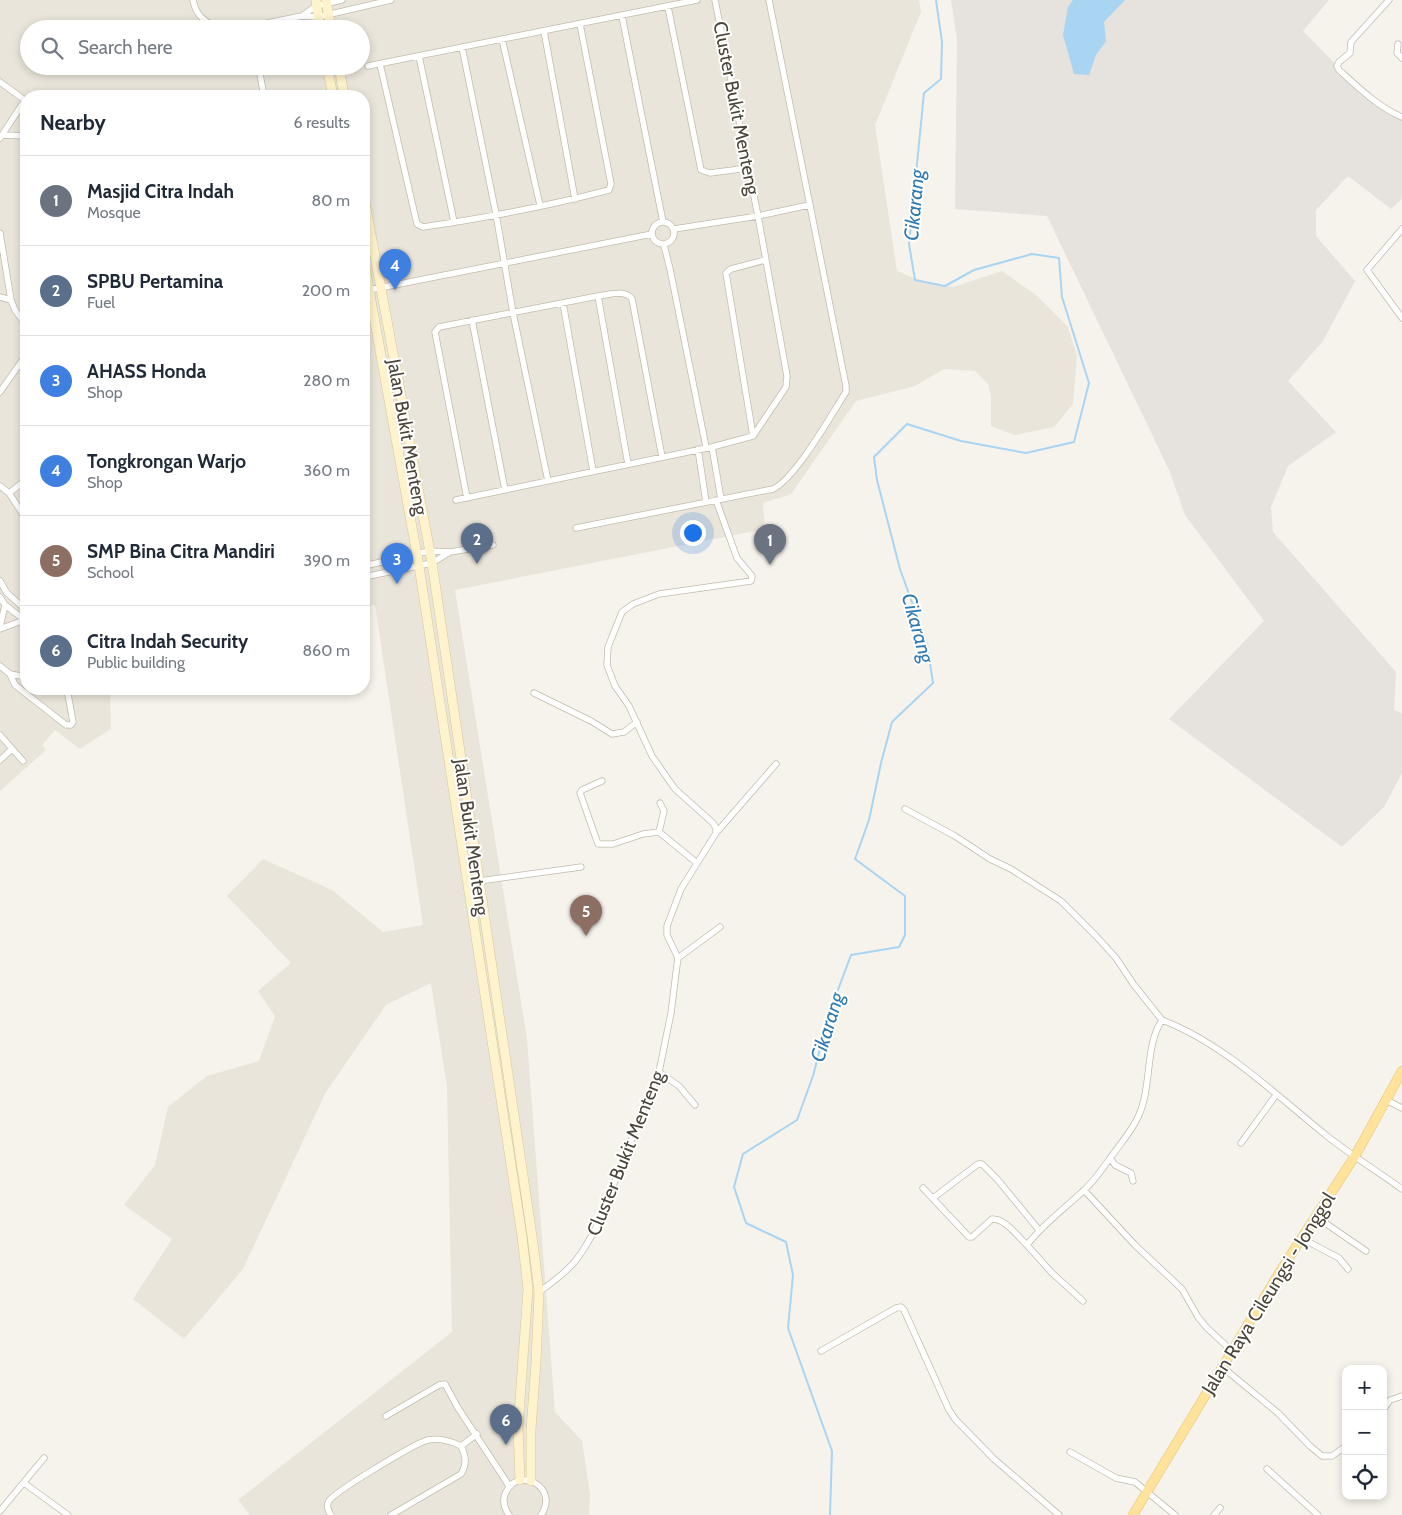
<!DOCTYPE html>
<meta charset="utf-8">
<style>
:root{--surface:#fff;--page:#f6f6f7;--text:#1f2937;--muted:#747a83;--line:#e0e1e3;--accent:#b45309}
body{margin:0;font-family:Cabin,sans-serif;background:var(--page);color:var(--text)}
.controls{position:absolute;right:15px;bottom:15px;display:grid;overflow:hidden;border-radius:10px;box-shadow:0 2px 8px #0003}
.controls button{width:45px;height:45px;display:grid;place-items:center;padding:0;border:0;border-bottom:1px solid var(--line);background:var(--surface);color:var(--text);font:25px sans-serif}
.you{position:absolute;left:692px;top:532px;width:18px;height:18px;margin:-12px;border:4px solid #fff;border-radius:50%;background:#1a73e8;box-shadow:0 0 0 8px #1a73e833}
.badge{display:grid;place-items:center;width:32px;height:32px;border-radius:50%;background:var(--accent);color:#fff;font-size:16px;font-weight:700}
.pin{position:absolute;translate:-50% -41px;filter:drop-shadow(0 1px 2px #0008)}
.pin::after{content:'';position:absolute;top:26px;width:18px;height:15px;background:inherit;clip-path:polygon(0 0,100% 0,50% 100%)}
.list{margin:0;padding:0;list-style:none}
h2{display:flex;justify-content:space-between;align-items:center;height:65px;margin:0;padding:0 20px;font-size:21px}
h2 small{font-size:16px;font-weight:400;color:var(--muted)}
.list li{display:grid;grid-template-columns:32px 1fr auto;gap:15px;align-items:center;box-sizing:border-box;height:90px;padding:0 20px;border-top:1px solid var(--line)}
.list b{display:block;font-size:19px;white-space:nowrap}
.list p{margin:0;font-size:16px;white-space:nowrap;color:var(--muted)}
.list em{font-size:16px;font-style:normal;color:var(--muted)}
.icon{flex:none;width:28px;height:28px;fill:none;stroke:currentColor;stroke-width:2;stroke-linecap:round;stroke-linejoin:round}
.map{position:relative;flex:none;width:1402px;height:1515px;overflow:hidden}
.search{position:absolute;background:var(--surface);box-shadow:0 2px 8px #0003;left:20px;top:20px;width:350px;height:55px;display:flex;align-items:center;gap:12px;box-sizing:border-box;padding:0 18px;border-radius:28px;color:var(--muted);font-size:19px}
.panel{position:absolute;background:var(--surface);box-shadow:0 2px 8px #0003;left:20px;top:90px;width:350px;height:605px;border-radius:20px}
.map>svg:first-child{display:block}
.residential{fill:#eae5da;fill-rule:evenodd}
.industrial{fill:#e6e2dd}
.water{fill:#a9d4f2}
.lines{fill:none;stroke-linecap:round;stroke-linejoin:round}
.stream{stroke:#a9d4f2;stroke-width:2}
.street-casing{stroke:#c2bbae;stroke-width:7}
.secondary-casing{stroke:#d6c79b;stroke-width:10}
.primary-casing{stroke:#e6c16a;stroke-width:10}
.street{stroke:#fff;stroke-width:5.5}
.secondary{stroke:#fff3cd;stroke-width:9}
.primary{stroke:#ffe39c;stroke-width:9}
.labels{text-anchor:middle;stroke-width:4;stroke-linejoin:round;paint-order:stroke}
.street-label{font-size:19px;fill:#4b4439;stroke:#fff}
.water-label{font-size:20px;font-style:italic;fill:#2e7ab2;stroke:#fff}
</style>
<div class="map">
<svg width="1402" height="1515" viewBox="0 0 1402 1515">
<rect width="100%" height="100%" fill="#f6f3ec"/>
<path class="residential" d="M0 0H919L921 12 875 125 897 271 923 282 953 287 1002 271 1036 295 1068 327 1077 356 1073 404 1054 427 1015 435 991 426V397L988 384 975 371 944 369 915 386 856 401 791 494 763 503 765 529 455 590 527 1039 555 1412 582 1441 590 1494 589 1515H250L238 1500 452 1332 447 1087 431 983 386 1005 326 1092 243 1269 184 1339 133 1299 172 1239 124 1205 155 1165 168 1107 207 1076 259 1061 275 1016 258 991 291 963 227 896 263 859 332 890 383 932 423 925 375 605 364 607V96H26V689H110L111 729 80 749 55 730 42 745 46 750 0 791ZM29 29H361V66H29Z"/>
<path class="industrial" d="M951 0H1329L1303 31 1357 86 1402 117V199L1391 209 1348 176 1316 210V236L1355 281 1323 341 1288 381 1336 432 1288 466 1271 507 1273 532 1396 672 1394 710 1402 713V773L1384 807 1342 847 1169 719 1264 621 1185 515 1170 472 1047 216 955 209 957 40Z"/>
<path class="water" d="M1073 0H1125L1104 22 1106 41 1096 55 1089 75 1074 74 1063 35 1068 7Z"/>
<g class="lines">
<path class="stream" d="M830 1515 832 1451 788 1328 793 1275 786 1242 746 1223 734 1187 743 1154 797 1120 813 1076 829 1014 851 955 899 947 905 935V896L855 859 869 820 881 763 892 722 933 683 927 644 900 569 877 480 874 457 907 424 961 441 1026 453 1074 442 1089 383 1062 297 1059 258 1032 254 974 270 945 286 915 280 909 244 924 93 941 79 942 42 936 0"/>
<g class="street-casing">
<path id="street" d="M193 0C196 17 207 24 223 29
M1389 0 1351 42 1350 53 1339 62 1337 66 1339 70C1359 88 1378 107 1402 117
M668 7 701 170 710 173 748 168
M302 16 316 6 342 0
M622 16 663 222
M236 29 302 16 318 17 391 0
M544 31 575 199
M502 39 540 205
M1398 44 1397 53 1402 58
M462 47 496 214 513 313 548 481
M419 56 454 222
M380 64 417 224 423 227C485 218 548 206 609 190L611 184 580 24
M368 66 697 0
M259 69 264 96
M0 82 26 101
M2 135 26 136
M0 138 25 100
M652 233a11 11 0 1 1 22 0a11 11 0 1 1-22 0Z
M674 229 758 216 809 205
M1402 229 1367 270 1402 318
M0 233 11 300 15 310 26 325
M664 245 670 269 706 447
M364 291 652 234
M598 296 628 464
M0 297 11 300
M563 303 593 471
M472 320 505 490
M0 392 26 355
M753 436 726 273 731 269 765 260
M712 447 721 499
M698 449 706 502
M0 486 9 493 26 519
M9 493 26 480
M467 498 435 332 439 327 598 296C609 295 625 289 632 299L662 457
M456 500 712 447 753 436 786 387 787 376 758 216 715 0
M576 528 773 489C796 478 831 415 846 392V386L769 0
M364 566 429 551 450 552 493 545
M364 577 432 563 450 552
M0 581 7 593 26 610
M0 597 5 605 26 621
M0 627 5 605
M0 629 24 620
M0 666 10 674 15 685 66 725H71L73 722 67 689
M10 674 26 677
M534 693 591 721 612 734 624 732 637 722
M0 735 23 761
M0 760 12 749
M602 781 582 790 580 793 598 844H613L643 834 659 832
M660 803 664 811 659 832 697 863
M905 809 955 836 990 859 1011 869 1061 901 1096 936 1116 958 1134 985 1162 1020
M716 833 776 764
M479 881 581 867
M678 958 720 927
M659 1072 679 1086 695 1105
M1386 1100 1402 1108
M1241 1143 1276 1095
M1110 1158 1115 1165 1131 1173 1133 1181
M923 1188 969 1237H972L992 1219C1005 1218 1018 1237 1027 1245
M1084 1190 1135 1245 1182 1289 1198 1317 1207 1328 1231 1350
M933 1198 978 1164H982L997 1179 1039 1230
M1315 1216 1366 1251
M1301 1238 1339 1258 1348 1269
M539 1292C570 1270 580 1260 597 1225L659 1072 671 1013 677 965 678 958 667 935V926L681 889 716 833V828L713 823 675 789 652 756 629 706 615 686 607 665 608 647 622 612 633 604 659 594 751 581 752 576 737 558 716 500
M1083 1301 1052 1273 1027 1245C1043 1224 1063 1210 1082 1192 1094 1182 1102 1169 1111 1157 1121 1143 1132 1131 1139 1115 1152 1085 1145 1045 1162 1020 1223 1043 1276 1095 1327 1136 1351 1155 1377 1171 1402 1189
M821 1351 896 1308 901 1307 904 1310 949 1410 955 1419 994 1459 1059 1515
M1221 1366 1278 1413 1310 1446 1322 1456H1332L1346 1446
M1383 1410 1390 1400 1402 1396
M386 1416 439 1385 445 1384 458 1408 506 1481 509 1487
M1070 1452 1116 1478 1135 1482 1175 1515
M1267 1469 1318 1515
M24 1483 68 1515
M0 1511 44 1458
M331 1515C328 1511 326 1506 329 1501 334 1492 417 1442 428 1440 439 1438 452 1441 461 1446
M391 1515 461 1474C467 1464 466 1457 461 1446L477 1434
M509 1515C504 1508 502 1500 506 1492 519 1465 560 1488 541 1515
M1214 1515 1220 1508"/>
</g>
<g class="secondary-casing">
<path id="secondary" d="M316 0 320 29
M326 0 331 29
M327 66 333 96
M339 66 344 96
M364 197 432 563 532 1236 539 1292 536 1362 531 1430V1481
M364 262 419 566 522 1236 528 1289 518 1428 520 1480"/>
</g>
<g class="primary-casing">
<path id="primary" d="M1133 1515 1281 1270 1355 1156 1402 1071"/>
</g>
<use href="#street" class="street"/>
<use href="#secondary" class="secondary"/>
<use href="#primary" class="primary"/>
</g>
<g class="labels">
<g class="street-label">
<text transform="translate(737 108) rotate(79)" y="7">Cluster Bukit Menteng</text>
<text transform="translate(408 437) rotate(80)" y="7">Jalan Bukit Menteng</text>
<text transform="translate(472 837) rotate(82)" y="7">Jalan Bukit Menteng</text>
<text transform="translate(625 1153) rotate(-68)" y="7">Cluster Bukit Menteng</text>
<text transform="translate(1268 1293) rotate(-58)" y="7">Jalan Raya Cileungsi - Jonggol</text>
</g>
<g class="water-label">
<text transform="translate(914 205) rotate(-85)" y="7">Cikarang</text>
<text transform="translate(918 628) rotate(74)" y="7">Cikarang</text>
<text transform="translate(827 1027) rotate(-73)" y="7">Cikarang</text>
</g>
</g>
</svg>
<div class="controls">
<button>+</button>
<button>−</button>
<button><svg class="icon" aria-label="locate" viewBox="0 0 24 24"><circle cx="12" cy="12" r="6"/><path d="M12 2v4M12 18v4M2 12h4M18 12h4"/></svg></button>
</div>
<div class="you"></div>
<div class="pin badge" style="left:770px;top:565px;background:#6b7280">1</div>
<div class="pin badge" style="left:477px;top:564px;background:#5c6f8a">2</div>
<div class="pin badge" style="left:397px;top:584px;background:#3f7fe0">3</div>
<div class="pin badge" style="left:395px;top:290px;background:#3f7fe0">4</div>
<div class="pin badge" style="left:586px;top:936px;background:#8d6e63">5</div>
<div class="pin badge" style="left:506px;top:1445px;background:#5c6f8a">6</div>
<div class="search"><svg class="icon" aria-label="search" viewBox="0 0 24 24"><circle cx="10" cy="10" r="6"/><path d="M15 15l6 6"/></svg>Search here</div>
<section class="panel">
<h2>Nearby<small>6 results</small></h2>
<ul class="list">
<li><span class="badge" style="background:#6b7280">1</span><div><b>Masjid Citra Indah</b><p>Mosque</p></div><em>80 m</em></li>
<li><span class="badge" style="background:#5c6f8a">2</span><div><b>SPBU Pertamina</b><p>Fuel</p></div><em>200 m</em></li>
<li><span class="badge" style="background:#3f7fe0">3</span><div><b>AHASS Honda</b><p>Shop</p></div><em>280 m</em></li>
<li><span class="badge" style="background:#3f7fe0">4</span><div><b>Tongkrongan Warjo</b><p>Shop</p></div><em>360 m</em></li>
<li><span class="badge" style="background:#8d6e63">5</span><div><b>SMP Bina Citra Mandiri</b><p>School</p></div><em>390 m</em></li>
<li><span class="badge" style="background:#5c6f8a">6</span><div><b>Citra Indah Security</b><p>Public building</p></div><em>860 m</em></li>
</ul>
</section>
</div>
